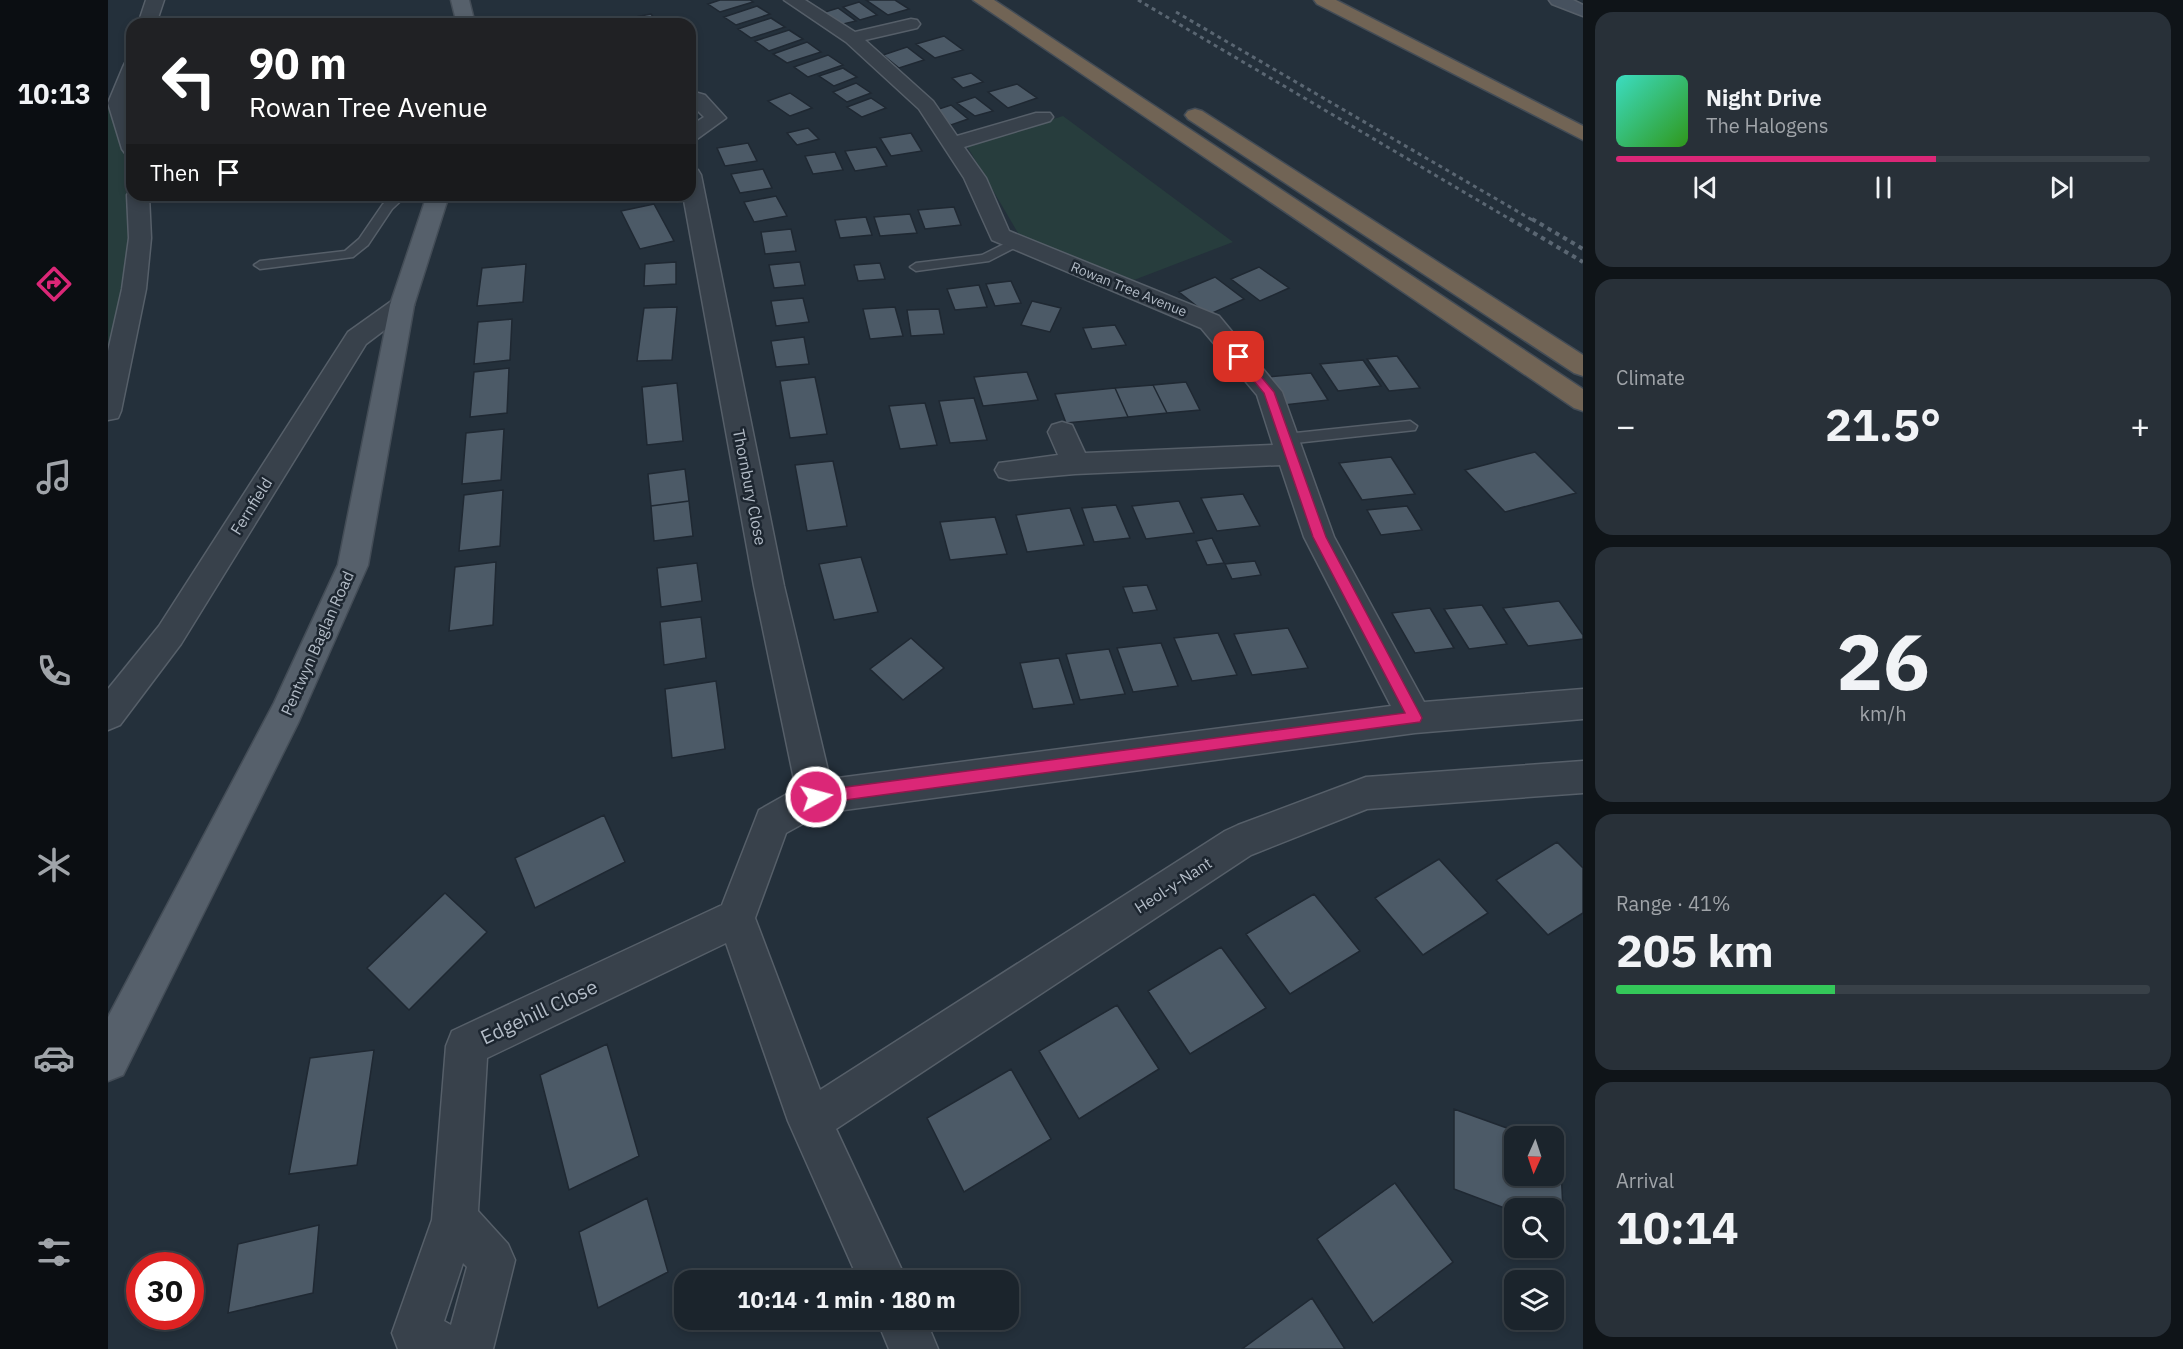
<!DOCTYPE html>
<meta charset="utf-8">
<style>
body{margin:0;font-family:"IBM Plex Sans",sans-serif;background:#283038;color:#f1f3f6;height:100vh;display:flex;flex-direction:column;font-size:22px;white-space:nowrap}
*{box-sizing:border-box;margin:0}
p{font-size:20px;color:#a0a4a9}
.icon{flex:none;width:33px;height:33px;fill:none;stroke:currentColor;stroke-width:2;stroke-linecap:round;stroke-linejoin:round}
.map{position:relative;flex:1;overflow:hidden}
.panel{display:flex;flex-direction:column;gap:12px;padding:12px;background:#0f1418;width:600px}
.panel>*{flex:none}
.hud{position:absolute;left:18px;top:18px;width:570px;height:183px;border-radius:18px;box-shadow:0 3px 9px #0003,0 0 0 2px #394148;background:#202124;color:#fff;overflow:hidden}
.needle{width:39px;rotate:183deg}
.tools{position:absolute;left:1396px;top:1126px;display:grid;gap:12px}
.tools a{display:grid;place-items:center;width:60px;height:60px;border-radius:12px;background:#1b242c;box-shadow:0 3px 9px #0003,0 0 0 2px #394148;font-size:30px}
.speed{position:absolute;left:18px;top:1252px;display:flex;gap:12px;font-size:30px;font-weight:700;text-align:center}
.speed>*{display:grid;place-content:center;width:78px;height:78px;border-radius:50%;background:#1b242c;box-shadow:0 3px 9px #0003,0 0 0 2px #394148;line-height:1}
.speed .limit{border:9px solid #d22;background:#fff;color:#111}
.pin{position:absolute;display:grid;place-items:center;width:51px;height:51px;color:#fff;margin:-26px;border-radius:12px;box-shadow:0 3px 9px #0006}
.me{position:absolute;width:66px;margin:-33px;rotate:83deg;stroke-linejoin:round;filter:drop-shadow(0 0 4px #0008)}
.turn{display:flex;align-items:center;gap:21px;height:126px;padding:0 24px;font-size:27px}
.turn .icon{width:78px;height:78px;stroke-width:2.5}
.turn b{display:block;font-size:42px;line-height:51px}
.then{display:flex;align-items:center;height:57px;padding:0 24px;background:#0003;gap:12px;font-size:22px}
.big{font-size:45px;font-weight:800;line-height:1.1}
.panel .widget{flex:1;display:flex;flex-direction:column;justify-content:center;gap:9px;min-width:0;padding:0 21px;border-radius:18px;background:#283038}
.panel .dial{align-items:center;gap:0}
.dial b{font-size:78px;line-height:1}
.song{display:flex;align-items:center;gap:18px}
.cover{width:72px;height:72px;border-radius:9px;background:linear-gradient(135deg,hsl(170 70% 55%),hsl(110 70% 35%))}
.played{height:6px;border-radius:3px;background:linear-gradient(90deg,#db2777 60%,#394148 60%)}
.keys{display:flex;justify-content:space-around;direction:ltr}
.heat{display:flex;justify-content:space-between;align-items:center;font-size:33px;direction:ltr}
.charge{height:9px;border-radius:4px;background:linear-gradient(90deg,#34c759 41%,#394148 0)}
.trip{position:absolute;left:566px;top:1270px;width:345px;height:60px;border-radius:18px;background:#1b242c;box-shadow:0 3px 9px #0003,0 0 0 2px #394148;font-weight:800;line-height:60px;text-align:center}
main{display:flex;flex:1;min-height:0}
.menu{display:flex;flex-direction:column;width:108px;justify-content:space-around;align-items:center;background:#0b0e12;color:#a0a4a9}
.menu .icon{width:42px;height:42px}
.menu .selected{color:#db2777}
.menu b{font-size:27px;color:#f1f3f6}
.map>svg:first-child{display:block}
</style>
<main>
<nav class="menu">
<b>10:13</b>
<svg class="icon selected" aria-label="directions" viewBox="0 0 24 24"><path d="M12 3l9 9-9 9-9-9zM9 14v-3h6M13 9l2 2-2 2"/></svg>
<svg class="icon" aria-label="music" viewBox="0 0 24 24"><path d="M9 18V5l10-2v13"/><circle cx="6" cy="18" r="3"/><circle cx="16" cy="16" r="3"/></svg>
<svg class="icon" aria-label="phone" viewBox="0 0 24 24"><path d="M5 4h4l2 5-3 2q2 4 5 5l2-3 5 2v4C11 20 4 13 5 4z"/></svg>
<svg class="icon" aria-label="climate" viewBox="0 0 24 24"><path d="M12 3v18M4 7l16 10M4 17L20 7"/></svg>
<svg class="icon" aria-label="car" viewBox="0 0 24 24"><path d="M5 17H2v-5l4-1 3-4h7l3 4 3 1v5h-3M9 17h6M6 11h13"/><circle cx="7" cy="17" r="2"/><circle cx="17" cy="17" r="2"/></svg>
<svg class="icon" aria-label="filters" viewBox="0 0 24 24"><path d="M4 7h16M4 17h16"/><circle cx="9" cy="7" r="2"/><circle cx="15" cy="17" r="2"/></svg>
</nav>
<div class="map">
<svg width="1475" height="1349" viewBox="0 0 1475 1349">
<rect width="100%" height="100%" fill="#24303b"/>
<!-- green -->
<path fill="#273d3d" d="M9,105L24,149V195H28L0,390V106Z
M955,116L1125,242L1026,280L913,238L859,146Z"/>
<!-- building -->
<path fill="#4c5a67" stroke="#1f2832" stroke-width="1.5" d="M612,0H642L645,2L612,12L600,4Z
M758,0H787L801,9L780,15Z
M751,2L769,15L752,20L735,7Z
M649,6L662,14L628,25L616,17Z
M730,8L748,21L731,25L714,13Z
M543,14L550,24H508L506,21Z
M663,18L677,27L643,38L630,29Z
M681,30L695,39L661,51L647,41Z
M836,36L855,50L827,58L808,44Z
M699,42L713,52L679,63L665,54Z
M799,47L816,60L791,68L775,55Z
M720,55L735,65L700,77L686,67Z
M735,68L749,77L726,86L711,76Z
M863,73L875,82L855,88L844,78Z
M748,83L763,93L739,102L725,92Z
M909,84L929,98L900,108L880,92Z
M682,93L704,108L682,116L660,101Z
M867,97L885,111L867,116L849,103Z
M763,98L778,108L754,117L739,107Z
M843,105L860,119L843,125L825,111Z
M700,128L711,139L689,145L679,133Z
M803,133L814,151L783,156L772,138Z
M640,143L649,161L617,166L609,148Z
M768,147L779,166L747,171L737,151Z
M727,152L735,170L705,174L697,156Z
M655,169L664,188L632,193L623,174Z
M668,196L679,216L646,222L636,202Z
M546,204L566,241L532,249L513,211Z
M846,207L853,225L817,229L810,210Z
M802,214L809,233L772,236L766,217Z
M758,217L764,235L732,238L727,220Z
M683,229L688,251L657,254L653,232Z
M568,262V284L536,286L537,264Z
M692,262L697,285L666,288L661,265Z
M772,263L777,279L750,281L746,265Z
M418,264L415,302L369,306L374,268Z
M1151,267L1181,288L1152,301L1123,279Z
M1107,277L1136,299L1100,315L1071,292Z
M903,281L913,303L887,306L878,284Z
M871,285L879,307L847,310L839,289Z
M695,298L701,322L668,326L663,301Z
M924,301L953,308L942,332L913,325Z
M569,307L564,360L529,361L536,308Z
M787,307L795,336L762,339L755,309Z
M831,309L836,334L803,336L799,310Z
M404,319L402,360L366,364L370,322Z
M1007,325L1018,345L984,349L975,328Z
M696,337L701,364L668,367L663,341Z
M1289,356L1312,388L1281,391L1259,359Z
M1255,360L1273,386L1230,391L1212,364Z
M401,368L399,413L362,417L366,372Z
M919,372L930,400L875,406L866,377Z
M1203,373L1220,400L1176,405L1160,377Z
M707,377L719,434L682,438L672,381Z
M1078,382L1092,410L1059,413L1045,385Z
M569,383L575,441L539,445L534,387Z
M1045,385L1059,413L1020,417L1007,388Z
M1007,388L1020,417L958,423L947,394Z
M866,398L879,440L842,443L831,401Z
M817,403L829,445L792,449L781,406Z
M396,429L393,480L354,484L358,433Z
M1427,452L1468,493L1397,512L1357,470Z
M1283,457L1307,494L1254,500L1231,463Z
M725,461L739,526L699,531L687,465Z
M577,469L581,501L543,506L540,474Z
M395,490L392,546L351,551L356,495Z
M1135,494L1152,526L1109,531L1093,498Z
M581,501L585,536L546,541L543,506Z
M1071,501L1086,533L1038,539L1024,506Z
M1008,505L1022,538L986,542L974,508Z
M1299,506L1314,530L1273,535L1259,510Z
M962,508L976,545L919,552L908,515Z
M887,517L899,554L842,560L832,522Z
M1104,538L1116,563L1099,565L1088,541Z
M753,557L770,612L726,620L711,564Z
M1147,561L1153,575L1124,579L1117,564Z
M388,562L385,625L341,631L347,567Z
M589,563L594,601L553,607L549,568Z
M1039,585L1049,610L1025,613L1015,587Z
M1451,601L1475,635V639L1420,646L1395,608Z
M1374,605L1399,644L1361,649L1336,609Z
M1322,608L1346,648L1307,653L1284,613Z
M593,617L598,658L556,665L552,622Z
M1180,628L1200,668L1144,675L1126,634Z
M1110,633L1129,675L1084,681L1066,638Z
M803,638L836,668L795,700L762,669Z
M1053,643L1070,686L1025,692L1009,648Z
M1001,649L1017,694L972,700L958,654Z
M951,658L966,704L925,709L912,663Z
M608,681L617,749L564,758L557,689Z
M496,815L517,862L427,908L407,858Z
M1449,842L1475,868V913L1440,935L1388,880Z
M1331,859L1380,913L1315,955L1267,898Z
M337,893L379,932L301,1010L259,968Z
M1206,894L1252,951L1182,994L1138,934Z
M1113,947L1158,1008L1082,1054L1040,991Z
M1009,1005L1051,1069L971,1119L931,1051Z
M499,1044L531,1156L461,1190L432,1075Z
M266,1050L249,1165L181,1174L202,1058Z
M903,1069L943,1139L856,1192L819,1118Z
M1346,1109L1424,1137H1407V1176H1446V1145L1452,1147L1456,1231L1446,1227V1209H1407V1212L1346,1189Z
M1287,1183L1345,1262L1265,1323L1209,1239Z
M539,1198L560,1272L490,1308L471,1232Z
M211,1225L205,1293L120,1313L130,1244Z
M1204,1298L1237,1349H1134Z"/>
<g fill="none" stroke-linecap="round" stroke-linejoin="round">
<!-- lane casing -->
<g stroke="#565f69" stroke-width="3">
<path id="lane" d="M286,195H299L284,209L260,245L245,257L152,269L146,265L152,261L237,251L251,239L275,204Z
M908,238L914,242L912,245L881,261L808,271L802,267L808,263L874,255Z
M1302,421L1309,426L1307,430L1178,444L1170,439L1178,434Z"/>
</g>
<!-- street casing -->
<g stroke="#565f69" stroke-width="3">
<path id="street" d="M38,0H56L48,24H30Z
M676,0H697L747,32L803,19L809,20L812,24L809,28L757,40L825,101L849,136L928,113H942L945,117L942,121L856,147L878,178L901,231L1111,316L1174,392L1226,537L1316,702L1475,689V719L1307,733L714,813L678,833L647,918L712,1090L1117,831L1130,825L1258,777L1475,761V793L1259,809L1143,855L728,1129L799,1281H751L680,1121L618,943L379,1058L370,1211L400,1244L407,1260L385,1349H290L284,1333L324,1220L338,1046L344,1031L614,905L651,810L688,789L646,586L575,195H582V169L590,170L593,175L676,586L722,779L1283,706L1196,537L1172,465L967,474L901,480L891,477L887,470L891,463L950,455L940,432L944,425L954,422L964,425L977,453L1165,445L1149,395L1093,328L884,240L856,178L811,109L738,42ZM355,1263L359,1267L343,1325L336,1321Z
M24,61V92L19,105L24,119V155L17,153L14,149L0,103L15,67L17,63Z
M590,93L597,95L618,118L589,139L582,141V126L596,117L586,107L582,108V95Z
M22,190L24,195H41L43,238L38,289L13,411L10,418L0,420V351L14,289L21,238L19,195Z
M294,297L303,300L306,305L303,310L258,344L73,644L12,725L0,730V689L51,626L240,332L285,300Z
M769,1320H818L830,1349H781Z"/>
</g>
<!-- secondary casing -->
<g stroke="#565f69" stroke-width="3">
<path id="secondary" d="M1441,0H1465L1475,5V16L1444,4Z"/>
</g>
<!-- primary casing -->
<g stroke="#444d57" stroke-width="3">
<path id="primary" d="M343,0H361L367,24H349Z
M319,195H341L306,305L260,565L191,721L15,1075L0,1081V1017L166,703L230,565L282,305Z"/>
</g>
<!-- highway casing -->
<g stroke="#434c56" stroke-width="3">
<path id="highway" d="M865,0H886L1475,389V411L1466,408Z
M1206,0H1228L1475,126V140L1209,4Z
M1087,109L1094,111L1475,355V376L1466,373L1080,119L1077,115L1080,111Z"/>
</g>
<!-- lane -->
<use href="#lane" fill="#38414b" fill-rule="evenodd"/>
<!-- street -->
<use href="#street" fill="#38414b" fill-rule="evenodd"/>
<!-- secondary -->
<use href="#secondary" fill="#46515e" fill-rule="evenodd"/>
<!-- primary -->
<use href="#primary" fill="#56606b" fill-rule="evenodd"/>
<!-- highway -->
<use href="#highway" fill="#716455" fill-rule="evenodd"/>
<!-- rail-far1 -->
<path stroke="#5a6672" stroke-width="3" stroke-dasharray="4 4" stroke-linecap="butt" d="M1030,0L1405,221
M1068,12L1426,221"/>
<!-- rail -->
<path stroke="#5a6672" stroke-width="4" stroke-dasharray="4.5 4.5" stroke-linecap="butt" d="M1402,219L1475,262
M1424,219L1475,249"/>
</g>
<!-- route -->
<path fill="#db2777" stroke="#8e194d" stroke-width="1.5" d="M1131,354L1135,355L1166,392L1218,537L1312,714L1314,718L1312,722L708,804L702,802L700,797L702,793L708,791L1297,713L1205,537L1156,393L1126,357Z"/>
<g text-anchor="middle" stroke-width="5" stroke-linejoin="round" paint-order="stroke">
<!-- far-street labels -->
<g font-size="14" fill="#b3bcc7" stroke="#1d2630">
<text transform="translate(1021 289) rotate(22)" y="5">Rowan Tree Avenue</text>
</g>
<!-- street labels -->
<g font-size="16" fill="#b3bcc7" stroke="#1d2630">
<text transform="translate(642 487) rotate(79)" y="6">Thornbury Close</text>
<text transform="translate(143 506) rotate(-58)" y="6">Fernfield</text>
<text transform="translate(209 643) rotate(-66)" y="6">Pentwyn Baglan Road</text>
<text transform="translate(1065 885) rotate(-33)" y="6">Heol-y-Nant</text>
</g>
<!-- near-street labels -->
<g font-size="20" fill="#b3bcc7" stroke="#1d2630">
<text transform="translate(431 1012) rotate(-25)" y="7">Edgehill Close</text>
</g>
</g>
</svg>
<div class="tools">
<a><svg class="needle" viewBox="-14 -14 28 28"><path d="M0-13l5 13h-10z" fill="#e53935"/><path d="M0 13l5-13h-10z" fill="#a0a4a9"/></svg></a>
<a><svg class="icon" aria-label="search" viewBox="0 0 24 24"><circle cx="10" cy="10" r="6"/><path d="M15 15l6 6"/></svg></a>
<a><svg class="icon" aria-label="layers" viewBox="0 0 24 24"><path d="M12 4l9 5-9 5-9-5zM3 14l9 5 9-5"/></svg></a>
</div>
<div class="speed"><div class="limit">30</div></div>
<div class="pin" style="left:1131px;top:357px;background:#d93025"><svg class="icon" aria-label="arrive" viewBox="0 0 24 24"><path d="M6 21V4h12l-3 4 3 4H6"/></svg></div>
<svg class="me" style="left:708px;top:797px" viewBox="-20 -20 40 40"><circle r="17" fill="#db2777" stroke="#fff" stroke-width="3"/><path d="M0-11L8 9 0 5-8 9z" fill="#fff"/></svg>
<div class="trip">10:14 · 1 min · 180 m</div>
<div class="hud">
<div class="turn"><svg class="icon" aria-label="left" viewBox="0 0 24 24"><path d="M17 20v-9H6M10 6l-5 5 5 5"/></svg><div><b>90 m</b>Rowan Tree Avenue</div></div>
<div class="then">Then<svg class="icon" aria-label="arrive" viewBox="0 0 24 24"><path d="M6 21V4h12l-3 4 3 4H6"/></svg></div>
</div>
</div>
<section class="panel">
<div class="widget">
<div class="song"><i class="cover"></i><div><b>Night Drive</b><p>The Halogens</p></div></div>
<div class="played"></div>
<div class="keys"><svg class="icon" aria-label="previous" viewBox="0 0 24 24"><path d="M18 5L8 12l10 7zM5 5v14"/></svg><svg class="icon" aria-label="pause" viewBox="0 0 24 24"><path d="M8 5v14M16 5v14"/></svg><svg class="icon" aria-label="next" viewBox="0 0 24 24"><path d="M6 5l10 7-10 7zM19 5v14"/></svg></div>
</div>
<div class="widget"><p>Climate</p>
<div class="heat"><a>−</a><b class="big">21.5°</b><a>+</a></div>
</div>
<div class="widget dial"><b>26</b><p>km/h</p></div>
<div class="widget"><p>Range · 41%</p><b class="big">205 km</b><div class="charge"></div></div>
<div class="widget"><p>Arrival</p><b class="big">10:14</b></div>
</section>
</main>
